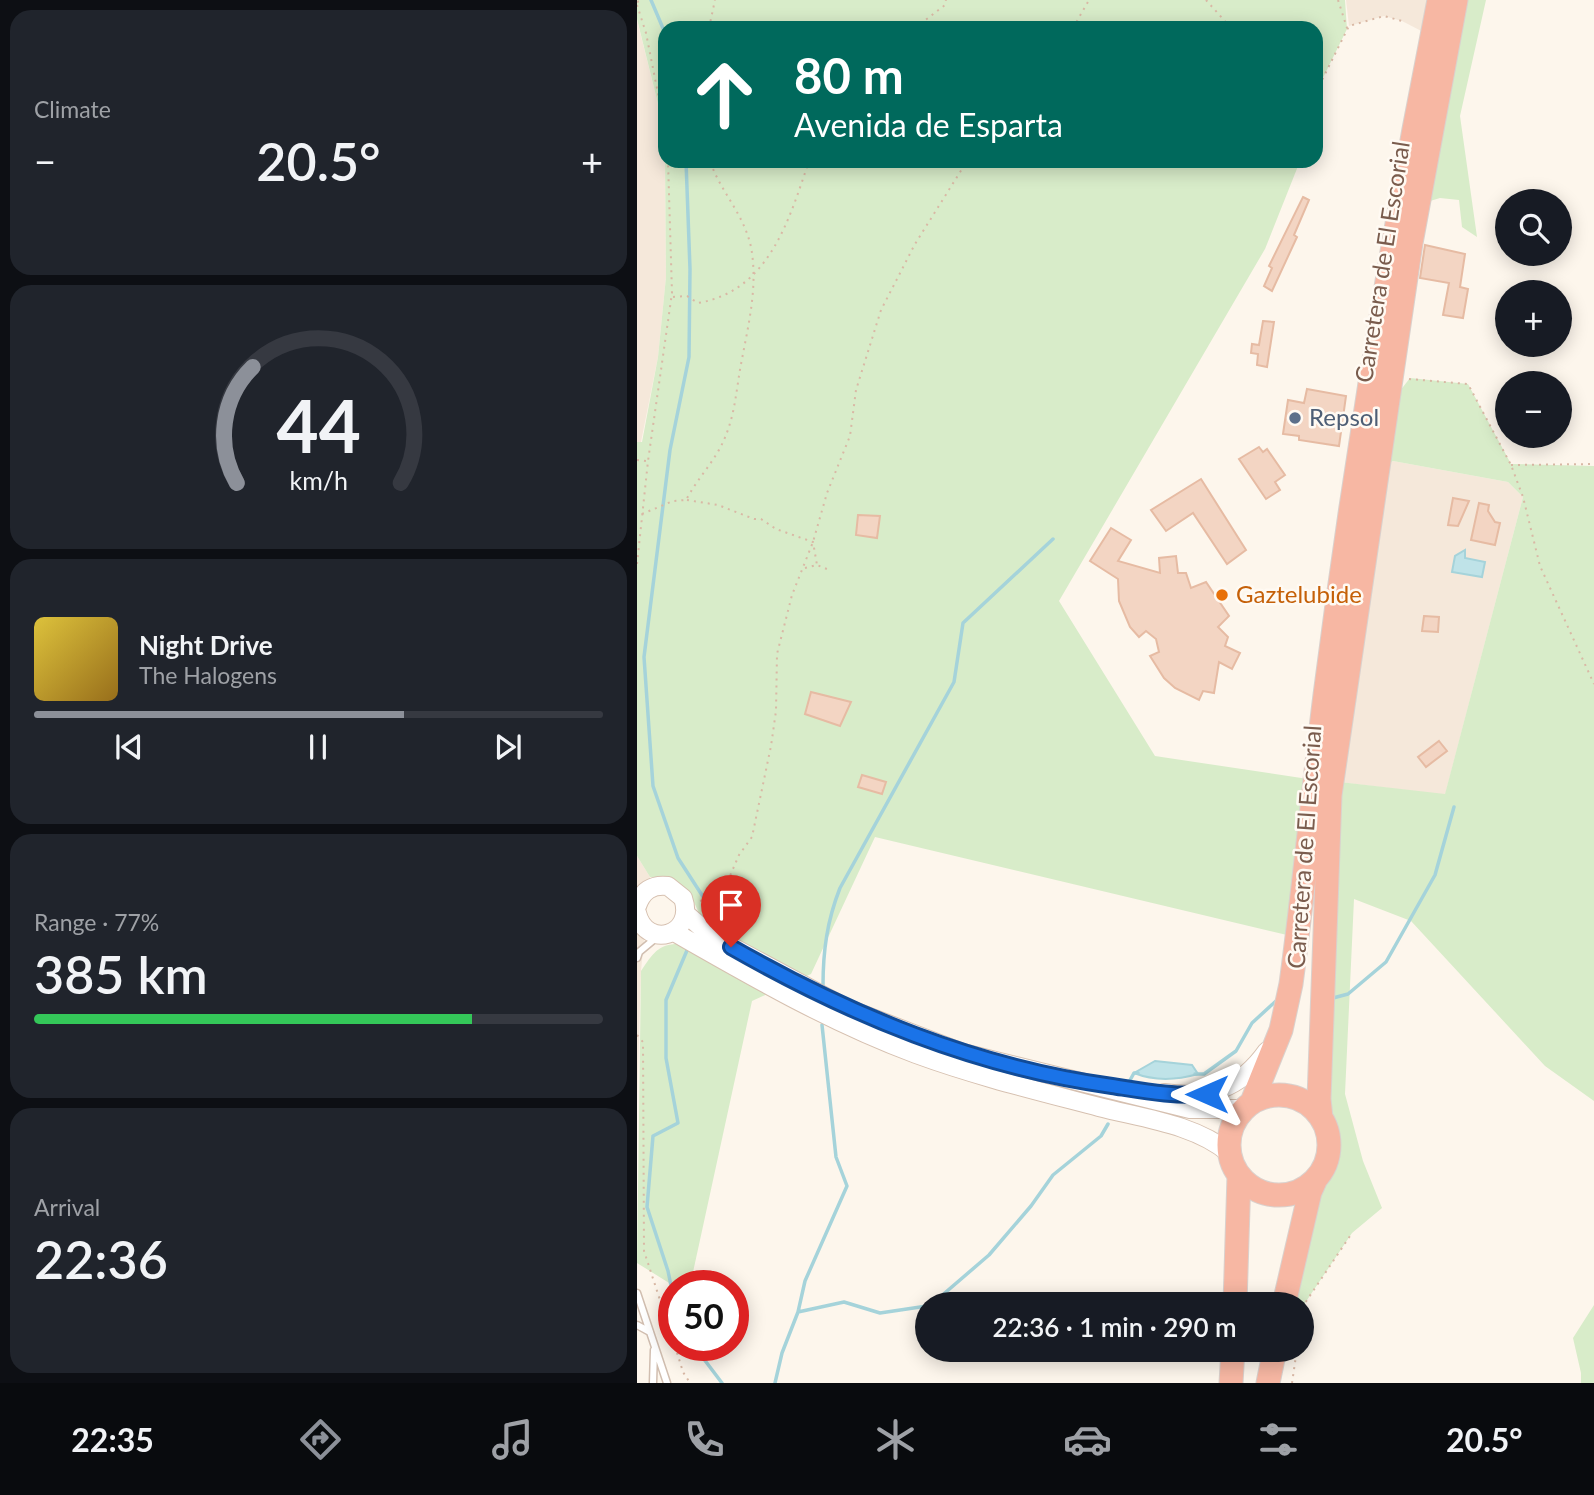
<!DOCTYPE html>
<meta charset="utf-8">
<style>
body{margin:0;font-family:Lato,sans-serif;background:#20242c;color:#f1f3f6;height:100vh;display:flex;flex-direction:column;font-size:26px;white-space:nowrap}
*{box-sizing:border-box;margin:0}
p{font-size:23px;color:#9ea1a6}
.icon{flex:none;width:38px;height:38px;fill:none;stroke:currentColor;stroke-width:2;stroke-linecap:round;stroke-linejoin:round}
.map{position:relative;flex:1;overflow:hidden}
.sheet{display:flex;flex-direction:column;gap:10px;padding:10px;background:#0d0f14;width:637px}
.sheet>*{flex:none}
.guide{position:absolute;left:21px;top:21px;width:665px;height:147px;border-radius:21px;box-shadow:0 4px 18px #0003;background:#00695c;color:#fff;overflow:hidden}
.tools{position:absolute;left:858px;top:189px;display:grid;gap:14px}
.tools a{display:grid;place-items:center;width:77px;height:77px;border-radius:50%;background:#171b24;box-shadow:0 4px 18px #0003;font-size:35px}
.speed{position:absolute;left:21px;top:1270px;display:flex;gap:14px;font-size:35px;font-weight:700;text-align:center}
.speed>*{display:grid;place-content:center;width:91px;height:91px;border-radius:50%;background:#171b24;box-shadow:0 4px 18px #0003;line-height:1}
.speed .limit{border:10px solid #d22;background:#fff;color:#111}
.pin{position:absolute;display:grid;place-items:center;width:60px;height:60px;color:#fff;margin:-72px -30px;border-radius:50% 50% 50% 0;rotate:-45deg;box-shadow:0 0 7px #0007}
.pin .icon{rotate:45deg}
.me{position:absolute;width:77px;margin:-38px;rotate:270deg;stroke-linejoin:round;filter:drop-shadow(0 0 5px #0008)}
.turn{display:flex;align-items:center;gap:24px;height:147px;padding:0 21px;font-size:32px}
.turn .icon{width:91px;height:91px;stroke-width:2.5}
.turn b{display:block;font-size:49px;line-height:60px}
.big{font-size:52px;font-weight:600;line-height:1.1}
.sheet .widget{flex:1;display:flex;flex-direction:column;justify-content:center;gap:10px;min-width:0;padding:0 24px;border-radius:21px;background:#20242c}
.sheet .dial{align-items:center;gap:0}
.dial svg{height:182px;overflow:visible;fill:none;stroke:#363941;stroke-width:7;stroke-linecap:round;text-anchor:middle}
.dial text{fill:#f1f3f6;stroke:none}
.song{display:flex;align-items:center;gap:21px}
.cover{width:84px;height:84px;border-radius:10px;background:linear-gradient(135deg,hsl(50 70% 55%),hsl(40 70% 35%))}
.played{height:7px;border-radius:4px;background:linear-gradient(90deg,#8c9099 65%,#363941 65%)}
.keys{display:flex;justify-content:space-around;direction:ltr}
.heat{display:flex;justify-content:space-between;align-items:center;font-size:38px;direction:ltr}
.charge{height:10px;border-radius:5px;background:linear-gradient(90deg,#34c759 77%,#363941 0)}
.trip{position:absolute;left:278px;top:1292px;width:399px;height:70px;border-radius:35px;background:#171b24;box-shadow:0 4px 18px #0003;font-weight:600;line-height:70px;text-align:center}
.menu{display:flex;height:112px;justify-content:space-around;align-items:center;background:#090b0e;color:#9ea1a6}
.menu .icon{width:49px;height:49px}
.menu .selected{color:#8c9099}
.menu b{font-size:32px;color:#f1f3f6}
main{display:flex;flex:1;min-height:0}
.map>svg:first-child{display:block}
</style>
<main>
<section class="sheet">
<div class="widget"><p>Climate</p>
<div class="heat"><a>−</a><b class="big">20.5°</b><a>+</a></div>
</div>
<div class="widget dial"><svg viewBox="0 0 100 80">
<path d="M14 69A42 42 0 1 1 86 69"/>
<path d="M14 69A42 42 0 0 1 21 18" stroke="#8c9099"/>
<text x="50" y="56" font-size="32" font-weight="700">44</text>
<text x="50" y="72" font-size="11">km/h</text>
</svg></div>
<div class="widget">
<div class="song"><i class="cover"></i><div><b>Night Drive</b><p>The Halogens</p></div></div>
<div class="played"></div>
<div class="keys"><svg class="icon" aria-label="previous" viewBox="0 0 24 24"><path d="M18 5L8 12l10 7zM5 5v14"/></svg><svg class="icon" aria-label="pause" viewBox="0 0 24 24"><path d="M8 5v14M16 5v14"/></svg><svg class="icon" aria-label="next" viewBox="0 0 24 24"><path d="M6 5l10 7-10 7zM19 5v14"/></svg></div>
</div>
<div class="widget"><p>Range · 77%</p><b class="big">385 km</b><div class="charge"></div></div>
<div class="widget"><p>Arrival</p><b class="big">22:36</b></div>
</section>
<div class="map">
<svg width="957" height="1383" viewBox="0 0 957 1383">
<rect width="100%" height="100%" fill="#fdf6ec"/>
<!-- residential -->
<path fill="#f5e8da" d="M709,0H802L794,36L765,21L747,16L712,26Z
M0,20L24,116L28,164L29,277L21,357L0,462Z
M756,461L871,482L886,497L808,795L694,781L740,470Z
M0,856L13,877L4,971L0,1106Z"/>
<!-- green -->
<path fill="#d8ecc9" d="M0,0H708L710,29L679,92V28H28V159L24,116L0,19Z
M819,0H849L823,116L840,237L825,227L822,200L803,198L793,201Z
M28,161H663L628,249L422,601L518,756L671,779L650,935L238,837L174,974L115,1001L53,1286H37L0,1263L4,971C16,953 22,943 44,944L61,911C51,886 40,877 13,877L0,856V442H5L21,357L29,277Z
M773,378L831,384L874,464L957,466V1101L908,1066L774,921L717,899L708,1094L726,1161L745,1208L715,1233L666,1306L665,1304H648L686,1186L693,1176C688,1160 691,1144 689,1127L694,781L808,794L886,497L871,482L756,461L740,470L759,396Z
M957,1305V1383H944V1373L936,1338Z"/>
<!-- water -->
<path fill="#bfe3e8" stroke="#a5d3da" stroke-width="2" d="M828,550V558L848,562L845,577L815,572L818,556Z
M518,1061L555,1065L561,1074C540,1080 517,1081 497,1073Z"/>
<g fill="none" stroke-linecap="round" stroke-linejoin="round">
<!-- stream -->
<path stroke="#a5d3da" stroke-width="3.5" d="M14,0L28,33
M49,161L53,269L52,357L33,450L7,657L16,786L41,858L72,906L67,916
M186,986C186,951 190,921 203,888L317,682L326,623L416,539
M696,998L711,994L749,962L798,875L817,807
M558,1074H567L599,1051L615,1023L639,1001
M492,1082L497,1073H501
M37,1300L31,1271L10,1207L16,1136L41,1123L29,1058V1000L51,948
M295,1304L352,1255L394,1206L416,1175L464,1136L471,1124
M161,1312L168,1281L210,1186L199,1157L185,1025
M57,1346L85,1383
M138,1383L145,1353L161,1312L207,1302L243,1313L290,1306"/>
</g>
<!-- building -->
<path fill="#f3d5c3" stroke="#e6bba3" stroke-width="2" d="M666,197L672,200L657,235L660,237L635,291L627,286L635,268L632,266Z
M788,245L828,254L823,287L831,289L826,318L806,315L812,283L783,278Z
M626,321L637,322L630,367L620,365L621,354L614,353L615,344L622,345Z
M670,389L709,396L702,446L662,440V436L646,434L651,400L667,403Z
M622,447L626,452L630,449L648,475L638,482L643,490L629,499L602,459Z
M564,479L609,550L590,564L556,513L529,531L514,510Z
M816,498L832,501L821,526L811,525Z
M842,503L852,505L851,511L858,522L863,523L858,545L834,540Z
M221,515L243,516L240,538L219,535Z
M474,528L494,540L481,561L523,573L522,558L539,556L541,573H549L554,588L569,582L592,616L581,627L591,637L588,646L603,653L595,669L582,662L577,693L566,691L562,700L538,688L527,678L513,656L522,652L519,639L509,631L502,637L493,627L482,601L481,579L453,561Z
M787,616L802,617L801,632L785,631Z
M174,692L214,702L203,726L168,714Z
M802,741L810,751L789,767L781,757Z
M225,775L249,782L245,794L221,787Z"/>
<g fill="none" stroke-linecap="round" stroke-linejoin="round">
<!-- lane casing -->
<g stroke="#d1beb0" stroke-width="9">
<path id="lane" d="M0,958L2,952L20,937
M0,1293L30,1383
M0,1325L13,1332
M16,1383L17,1350"/>
</g>
<!-- secondary casing -->
<g stroke="#d6c0b0" stroke-width="20">
<path id="secondary" d="M0,906C5,891 15,884 31,886L46,898C59,936 9,950 0,913
M49,914L73,935L209,1008L326,1053L553,1109H606
M37,932C116,977 193,1022 279,1054C339,1076 401,1091 462,1107C504,1118 558,1124 592,1153
M527,1093C571,1100 604,1088 630,1051"/>
</g>
<!-- highway casing -->
<g stroke="#dad1cd" stroke-width="25">
<path id="highway" d="M592 1145a50 50 0 1 1 100 0a50 50 0 1 1-100 0Z
M615,1102L644,1030L654,984C667,888 676,791 688,695C718,462 756,230 802,0
M684,1118L682,1099L693,795L774,243L819,0
M598,1304L602,1176
M647,1304L673,1192L678,1181
M594,1383L596,1349
M631,1383L638,1349"/>
</g>
<!-- path -->
<path stroke="#d9b8a5" stroke-width="2" stroke-dasharray="2 5" stroke-linecap="butt" d="M569,0L594,28
M701,0L710,28
M0,2L5,0
M0,5L9,33L28,129
M72,28L78,0
M278,28L308,5L309,0
M436,28L452,0
M679,92L712,26L747,16L765,21
M36,297L50,296L61,303C132,291 152,220 172,161
M772,379L831,384L874,465L886,497L903,566L957,684
M0,460L9,461
M874,465L957,464
M50,500L81,505L117,519H124L139,529L176,542L180,565
M5,514L36,501L49,500C60,479 77,462 86,442C99,414 99,388 105,359C112,322 121,285 114,247C107,214 83,191 73,161
M0,564L11,461L35,293L31,161
M168,568L180,565L190,569
M63,901L76,897L89,885L102,855L115,837L134,746L139,711L140,654L155,595L176,542L190,493L213,436L219,390L244,310L278,244L330,161
M0,1035L6,1042L7,1251L37,1343
M665,1315L666,1306L715,1233
M38,1346L46,1372L53,1383
M655,1383L660,1349"/>
<!-- lane -->
<use href="#lane" stroke="#fff" stroke-width="6"/>
<!-- secondary -->
<use href="#secondary" stroke="#fff" stroke-width="18"/>
<!-- highway -->
<use href="#highway" stroke="#f7b7a3" stroke-width="23"/>
</g>
<g fill="none" stroke-linecap="round" stroke-linejoin="round">
<!-- route casing -->
<g stroke="#114b97" stroke-width="18">
<path id="route" d="M94,947C213,1015 338,1067 475,1086C507,1091 538,1097 570,1094"/>
</g>
<!-- route -->
<use href="#route" stroke="#1a73e8" stroke-width="12"/>
</g>
<!-- markers -->
<circle fill="#5c6f8a" stroke="#fffaf3" stroke-width="2.5" cx="658" cy="418" r="7"/>
<circle fill="#e8710a" stroke="#fffaf3" stroke-width="2.5" cx="585" cy="595" r="7"/>
<g text-anchor="middle" stroke-width="5" stroke-linejoin="round" paint-order="stroke">
<!-- street labels -->
<g font-size="24" fill="#7a5c4d" stroke="#fffaf3">
<text transform="translate(746 262) rotate(-81)" y="8">Carretera de El Escorial</text>
<text transform="translate(668 847) rotate(-86)" y="8">Carretera de El Escorial</text>
</g>
<!-- service labels -->
<g font-size="24" fill="#4e5e75" stroke="#fffaf3" text-anchor="start">
<text x="672" y="426">Repsol</text>
</g>
<!-- food labels -->
<g font-size="24" fill="#c56008" stroke="#fffaf3" text-anchor="start">
<text x="599" y="603">Gaztelubide</text>
</g>
</g>
</svg>
<div class="tools">
<a><svg class="icon" aria-label="search" viewBox="0 0 24 24"><circle cx="10" cy="10" r="6"/><path d="M15 15l6 6"/></svg></a>
<a>+</a>
<a>−</a>
</div>
<div class="speed"><div class="limit">50</div></div>
<div class="pin" style="left:94px;top:947px;background:#d93025"><svg class="icon" aria-label="arrive" viewBox="0 0 24 24"><path d="M6 21V4h12l-3 4 3 4H6"/></svg></div>
<svg class="me" style="left:570px;top:1094px" viewBox="-20 -20 40 40"><path d="M0-17L14 15 0 8-14 15z" fill="#1a73e8" stroke="#fff" stroke-width="4"/></svg>
<div class="trip">22:36 · 1 min · 290 m</div>
<div class="guide">
<div class="turn"><svg class="icon" aria-label="ahead" viewBox="0 0 24 24"><path d="M12 20V5M6 11l6-6 6 6"/></svg><div><b>80 m</b>Avenida de Esparta</div></div>
</div>
</div>
</main>
<nav class="menu">
<b>22:35</b>
<svg class="icon selected" aria-label="directions" viewBox="0 0 24 24"><path d="M12 3l9 9-9 9-9-9zM9 14v-3h6M13 9l2 2-2 2"/></svg>
<svg class="icon" aria-label="music" viewBox="0 0 24 24"><path d="M9 18V5l10-2v13"/><circle cx="6" cy="18" r="3"/><circle cx="16" cy="16" r="3"/></svg>
<svg class="icon" aria-label="phone" viewBox="0 0 24 24"><path d="M5 4h4l2 5-3 2q2 4 5 5l2-3 5 2v4C11 20 4 13 5 4z"/></svg>
<svg class="icon" aria-label="climate" viewBox="0 0 24 24"><path d="M12 3v18M4 7l16 10M4 17L20 7"/></svg>
<svg class="icon" aria-label="car" viewBox="0 0 24 24"><path d="M5 17H2v-5l4-1 3-4h7l3 4 3 1v5h-3M9 17h6M6 11h13"/><circle cx="7" cy="17" r="2"/><circle cx="17" cy="17" r="2"/></svg>
<svg class="icon" aria-label="filters" viewBox="0 0 24 24"><path d="M4 7h16M4 17h16"/><circle cx="9" cy="7" r="2"/><circle cx="15" cy="17" r="2"/></svg>
<b>20.5°</b>
</nav>
